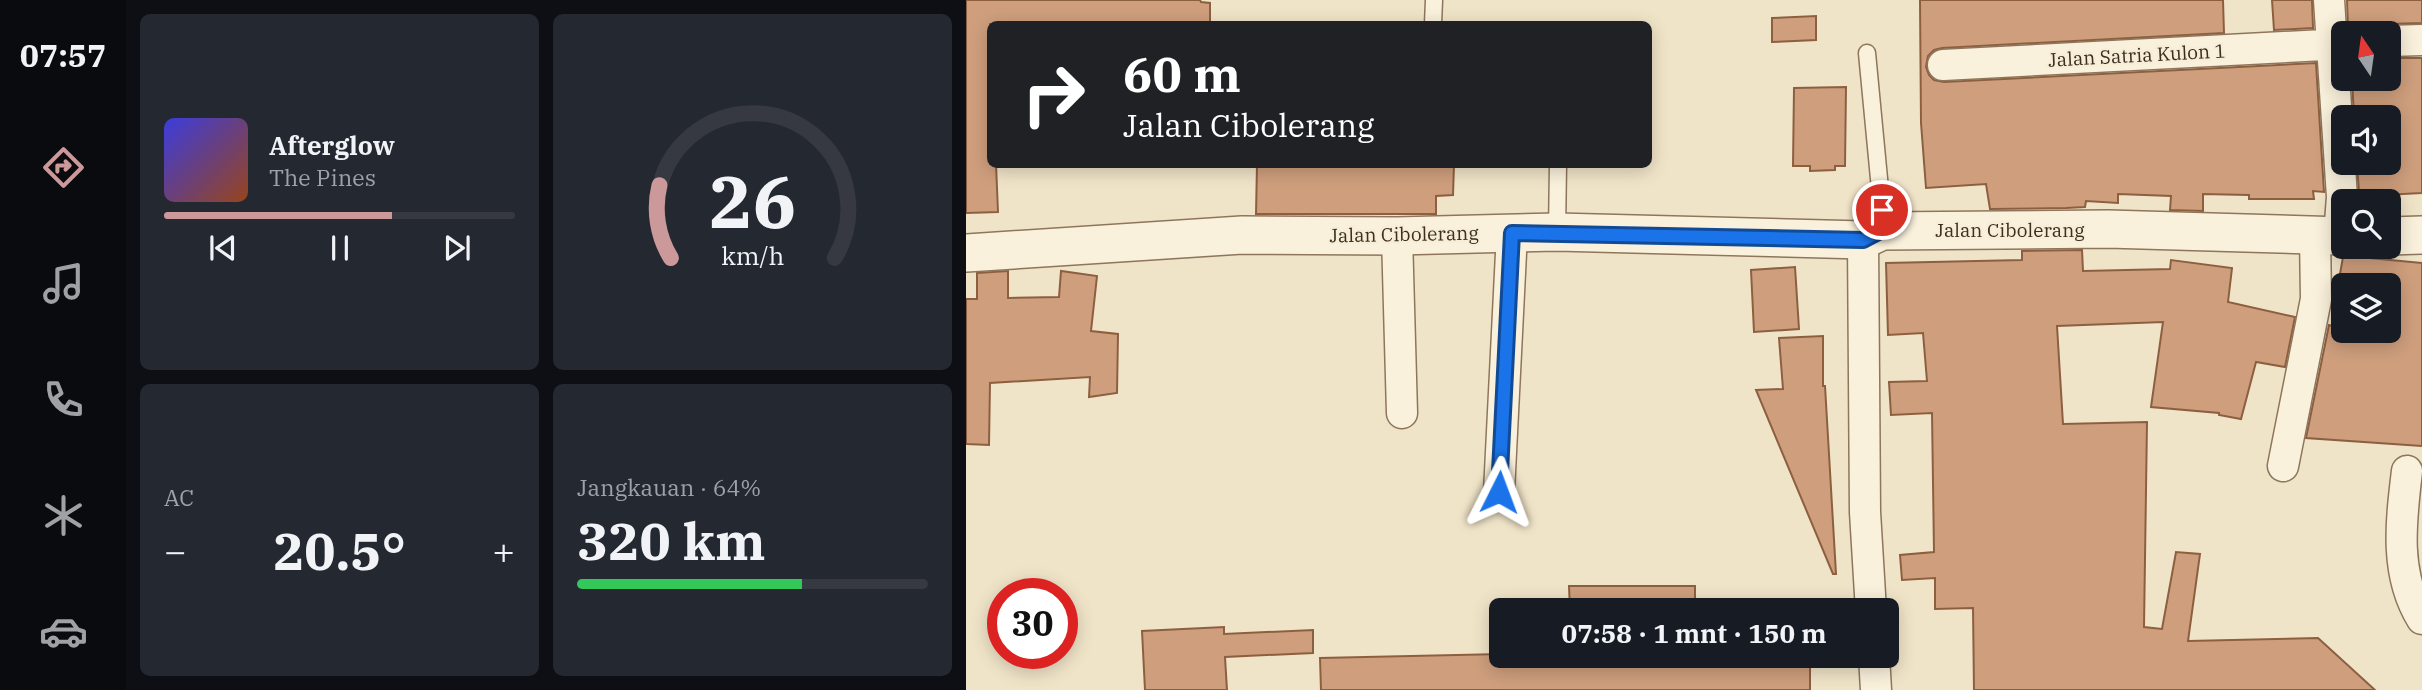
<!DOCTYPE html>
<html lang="id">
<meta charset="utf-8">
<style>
body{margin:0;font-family:"IBM Plex Serif",serif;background:#242831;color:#f1f3f6;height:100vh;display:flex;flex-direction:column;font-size:26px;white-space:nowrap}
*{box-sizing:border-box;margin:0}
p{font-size:23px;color:#9ea1a6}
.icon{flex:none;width:38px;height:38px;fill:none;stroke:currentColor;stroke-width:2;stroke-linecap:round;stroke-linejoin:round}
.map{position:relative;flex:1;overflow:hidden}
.sheet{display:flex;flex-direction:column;gap:14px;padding:14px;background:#0d0f14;width:840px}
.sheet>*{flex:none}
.guide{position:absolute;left:21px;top:21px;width:665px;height:147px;border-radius:10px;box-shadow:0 4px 18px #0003;background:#202124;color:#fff;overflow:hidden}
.needle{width:46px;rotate:347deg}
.tools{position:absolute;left:1365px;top:21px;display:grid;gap:14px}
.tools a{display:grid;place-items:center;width:70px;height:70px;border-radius:10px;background:#171b24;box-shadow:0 4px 18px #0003;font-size:35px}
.speed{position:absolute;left:21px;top:578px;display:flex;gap:14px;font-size:35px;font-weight:700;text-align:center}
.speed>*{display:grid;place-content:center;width:91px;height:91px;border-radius:50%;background:#171b24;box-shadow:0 4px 18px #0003;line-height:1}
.speed .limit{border:10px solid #d22;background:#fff;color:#111}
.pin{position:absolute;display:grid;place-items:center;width:60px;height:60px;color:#fff;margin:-30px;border:4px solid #fff;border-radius:50%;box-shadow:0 2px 7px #0007}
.me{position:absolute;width:77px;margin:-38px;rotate:3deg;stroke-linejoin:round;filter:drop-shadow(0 0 5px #0008)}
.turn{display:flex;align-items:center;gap:24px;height:147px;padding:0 21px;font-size:32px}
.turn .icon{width:91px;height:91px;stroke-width:2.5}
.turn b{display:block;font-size:49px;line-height:60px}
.big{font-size:52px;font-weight:700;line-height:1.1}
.sheet .tile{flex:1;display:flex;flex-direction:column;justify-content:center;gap:10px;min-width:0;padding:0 24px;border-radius:10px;background:#242831}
.sheet .dial{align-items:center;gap:0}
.dial svg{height:182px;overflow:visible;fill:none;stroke:#363941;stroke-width:7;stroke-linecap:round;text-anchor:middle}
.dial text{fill:#f1f3f6;stroke:none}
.song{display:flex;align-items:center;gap:21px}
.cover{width:84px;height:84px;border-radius:10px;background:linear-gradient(135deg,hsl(240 70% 55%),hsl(20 70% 35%))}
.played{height:7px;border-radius:4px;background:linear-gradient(90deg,#cc999b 65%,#363941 65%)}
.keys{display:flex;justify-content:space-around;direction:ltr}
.heat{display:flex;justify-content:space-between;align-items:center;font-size:38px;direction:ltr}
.charge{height:10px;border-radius:5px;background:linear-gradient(90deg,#34c759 64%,#363941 0)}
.sheet .tiles{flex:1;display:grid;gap:14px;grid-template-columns:repeat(2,1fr)}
.trip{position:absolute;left:523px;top:598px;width:410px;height:70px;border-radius:10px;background:#171b24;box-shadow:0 4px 18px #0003;font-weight:700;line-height:70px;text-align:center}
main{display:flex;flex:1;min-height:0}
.tab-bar{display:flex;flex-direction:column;width:126px;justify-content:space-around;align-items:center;background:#090b0e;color:#9ea1a6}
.tab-bar .icon{width:49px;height:49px}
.tab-bar .current{color:#cc999b}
.tab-bar b{font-size:32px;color:#f1f3f6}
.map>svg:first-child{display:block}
</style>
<main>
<nav class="tab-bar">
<b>07:57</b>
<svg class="icon current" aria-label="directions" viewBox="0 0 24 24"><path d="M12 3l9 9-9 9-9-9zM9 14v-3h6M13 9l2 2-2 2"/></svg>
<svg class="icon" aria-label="music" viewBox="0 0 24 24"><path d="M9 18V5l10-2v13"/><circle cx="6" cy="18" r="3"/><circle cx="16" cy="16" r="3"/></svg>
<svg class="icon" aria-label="phone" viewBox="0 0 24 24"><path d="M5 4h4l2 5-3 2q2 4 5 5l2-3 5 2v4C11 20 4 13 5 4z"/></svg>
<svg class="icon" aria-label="climate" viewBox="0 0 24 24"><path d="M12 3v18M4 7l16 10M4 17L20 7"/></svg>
<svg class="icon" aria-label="car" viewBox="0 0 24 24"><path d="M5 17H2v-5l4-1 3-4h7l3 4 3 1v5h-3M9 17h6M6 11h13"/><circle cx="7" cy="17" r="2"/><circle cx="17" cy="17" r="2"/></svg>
</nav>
<section class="sheet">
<div class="tiles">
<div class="tile">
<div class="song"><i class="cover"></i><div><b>Afterglow</b><p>The Pines</p></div></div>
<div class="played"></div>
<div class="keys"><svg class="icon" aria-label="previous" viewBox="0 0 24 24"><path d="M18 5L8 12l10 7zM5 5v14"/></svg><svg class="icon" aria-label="pause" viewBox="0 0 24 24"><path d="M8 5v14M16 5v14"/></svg><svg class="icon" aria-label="next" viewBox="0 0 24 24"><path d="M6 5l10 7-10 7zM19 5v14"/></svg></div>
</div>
<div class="tile dial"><svg viewBox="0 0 100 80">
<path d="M14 69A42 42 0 1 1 86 69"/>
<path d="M14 69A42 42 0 0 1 9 37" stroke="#cc999b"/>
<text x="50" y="56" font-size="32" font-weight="700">26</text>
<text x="50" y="72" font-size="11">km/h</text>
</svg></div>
<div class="tile"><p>AC</p>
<div class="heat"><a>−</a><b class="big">20.5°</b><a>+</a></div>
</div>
<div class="tile"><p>Jangkauan · 64%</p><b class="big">320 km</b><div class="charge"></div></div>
</div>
</section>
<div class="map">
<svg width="1456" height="690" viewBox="0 0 1456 690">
<rect width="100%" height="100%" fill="#f0e4c8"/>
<!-- building -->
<path fill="#cf9f7d" stroke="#8d5f41" stroke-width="2" d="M0,0H234L235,2L244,3V24H24V164H30L32,212L0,213Z
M954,0H1257L1258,33L976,48L968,50L962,56L960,67L963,75L968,80L978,82L1350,63L1358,192L1347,191L1348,199H1283V195L1237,194V211L1204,210L1205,196L1152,194V203L1120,201L1119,207L1100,208L1024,209L1020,184L960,188L955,123Z
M1306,0H1346L1347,28L1308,30Z
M1381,0H1456V23L1422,24L1414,26L1408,32L1390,33L1382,28Z
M850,16V40L806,42V18Z
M1423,58H1456V193L1399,196V193H1393L1391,163H1423V117H1388L1386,79H1423Z
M880,87L879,166H869V170L844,171V166H827L828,88Z
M291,164H488L487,195L470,196V214H290Z
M1116,250L1117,271L1204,269L1205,260L1266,268L1262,302L1329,317L1319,367L1290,362L1275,419L1253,415V413L1185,407L1197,322L1091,326L1097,424L1181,422L1178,627L1196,629L1210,552L1234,554L1222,641L1352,638L1409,690H1008L1007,608L969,609V578L936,580L934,555L968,552L966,413L925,415L923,382L961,381L957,333L922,335L920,263L1056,260V251Z
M1382,256L1456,263V446L1340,438L1363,325L1377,329V331H1423V285H1372L1377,257Z
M829,267L833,329L788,332L785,270Z
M42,271V298L93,297L95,271L131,276L125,331L152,334L151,393L123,397L124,377L24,383L23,445L0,444V299H11V273Z
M857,336V386H859L870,574H867L790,390L817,389L813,338Z
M603,586H729V611H604Z
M258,627V634L347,630V653L259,657L261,690H179L176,631Z
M536,654V656H844V690H355L354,658Z"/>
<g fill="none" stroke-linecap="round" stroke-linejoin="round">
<!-- service casing -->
<g stroke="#8d765c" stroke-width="19">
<path id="service" d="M467,24L468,0
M901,53L916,210V231
M591,232L592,164"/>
</g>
<!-- minor casing -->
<g stroke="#8d765c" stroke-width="33">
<path id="minor" d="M1363,0L1376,197L1373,236
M1423,41L1456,40
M977,65L1377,44
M431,236L436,413
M897,240L899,512L905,611
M1317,466L1350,299L1349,236
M1441,471C1435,521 1428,574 1456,619
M533,492L546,233
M908,656L910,690"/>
</g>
<!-- tertiary casing -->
<g stroke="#8d765c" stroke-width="40">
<path id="tertiary" d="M1423,236L1456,235
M0,253L276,235L431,236L591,232L897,240L916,231L1142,229L1377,236"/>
</g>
<!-- service -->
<use href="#service" stroke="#faf1dc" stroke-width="16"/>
<!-- minor -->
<use href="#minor" stroke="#faf1dc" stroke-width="30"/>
<!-- tertiary -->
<use href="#tertiary" stroke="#faf1dc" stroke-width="37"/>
</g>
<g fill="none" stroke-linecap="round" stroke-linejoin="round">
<!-- route casing -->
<g stroke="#114b97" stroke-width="18">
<path id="route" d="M533,492L546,233L897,240L916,230V210"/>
</g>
<!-- route -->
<use href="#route" stroke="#1a73e8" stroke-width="12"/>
</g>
<g text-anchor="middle" stroke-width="5" stroke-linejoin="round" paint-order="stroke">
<!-- street labels -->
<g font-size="19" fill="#3d2e20" stroke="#f7eed8">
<text transform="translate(1171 55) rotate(-3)" y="7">Jalan Satria Kulon 1</text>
<text x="1044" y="237">Jalan Cibolerang</text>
<text transform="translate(438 234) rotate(-1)" y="7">Jalan Cibolerang</text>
</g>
</g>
</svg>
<div class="tools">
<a><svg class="needle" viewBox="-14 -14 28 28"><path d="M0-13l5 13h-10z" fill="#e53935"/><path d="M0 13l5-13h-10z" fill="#9ea1a6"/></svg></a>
<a><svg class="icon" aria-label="sound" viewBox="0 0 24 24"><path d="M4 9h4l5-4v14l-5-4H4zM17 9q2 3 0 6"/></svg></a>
<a><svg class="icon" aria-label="search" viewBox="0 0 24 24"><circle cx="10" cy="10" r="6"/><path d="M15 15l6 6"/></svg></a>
<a><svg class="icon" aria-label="layers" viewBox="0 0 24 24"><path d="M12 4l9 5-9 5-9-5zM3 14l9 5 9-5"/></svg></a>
</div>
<div class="speed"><div class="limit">30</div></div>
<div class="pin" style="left:916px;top:210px;background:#d93025"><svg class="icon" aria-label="arrive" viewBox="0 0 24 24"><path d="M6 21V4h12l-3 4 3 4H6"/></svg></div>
<svg class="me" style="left:533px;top:492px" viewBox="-20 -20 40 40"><path d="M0-17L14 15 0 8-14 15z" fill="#1a73e8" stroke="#fff" stroke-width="4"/></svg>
<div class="trip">07:58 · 1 mnt · 150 m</div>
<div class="guide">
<div class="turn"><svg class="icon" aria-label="right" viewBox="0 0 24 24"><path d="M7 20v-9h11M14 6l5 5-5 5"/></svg><div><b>60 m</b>Jalan Cibolerang</div></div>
</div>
</div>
</main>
